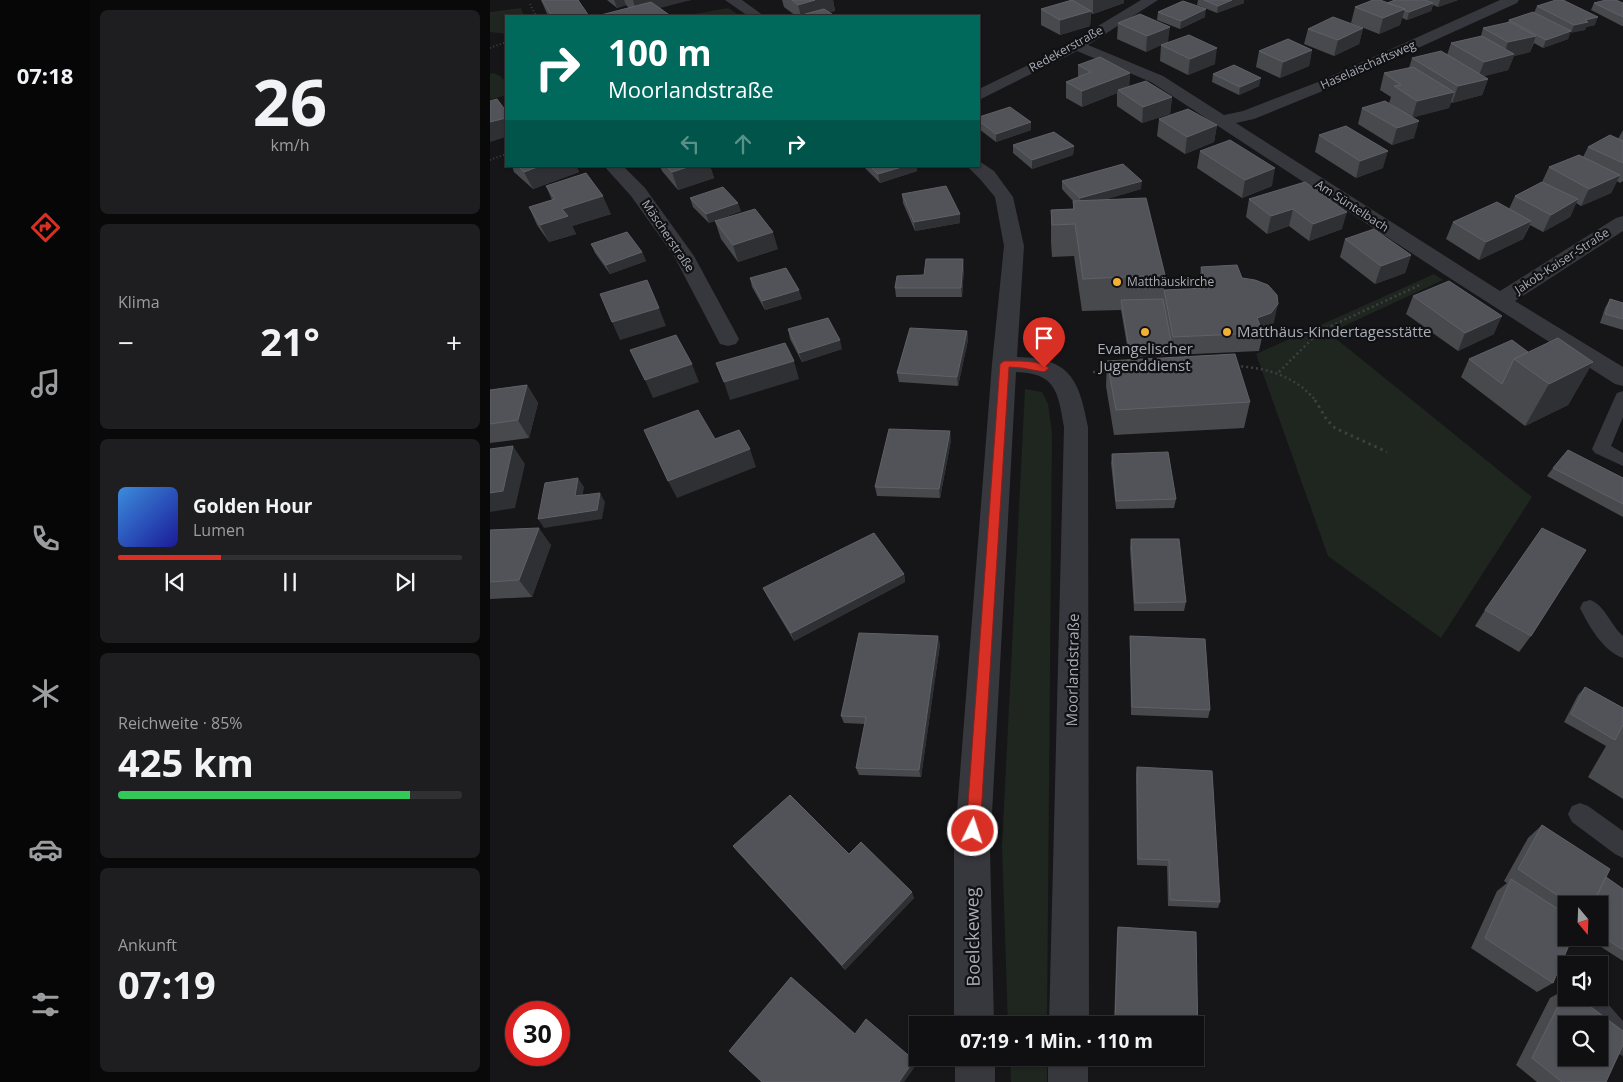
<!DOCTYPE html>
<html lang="de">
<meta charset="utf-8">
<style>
body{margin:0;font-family:"Open Sans",sans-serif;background:#1e1e20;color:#f1f3f6;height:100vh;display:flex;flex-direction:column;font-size:19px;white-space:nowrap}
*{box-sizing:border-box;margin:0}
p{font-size:16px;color:#9c9d9f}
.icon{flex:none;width:28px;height:28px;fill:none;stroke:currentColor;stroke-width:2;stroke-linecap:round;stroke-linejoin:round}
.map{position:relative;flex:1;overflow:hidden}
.drawer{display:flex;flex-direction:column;gap:10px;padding:10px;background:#09090a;width:400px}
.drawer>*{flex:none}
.top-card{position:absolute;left:15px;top:15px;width:475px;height:152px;border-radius:0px;box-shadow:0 1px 4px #0004,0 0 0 1px #303032;background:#00695c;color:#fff;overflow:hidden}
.needle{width:32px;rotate:161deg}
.controls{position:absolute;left:1068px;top:896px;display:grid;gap:10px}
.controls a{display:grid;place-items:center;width:50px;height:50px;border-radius:0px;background:#101012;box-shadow:0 1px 4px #0004,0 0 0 1px #303032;font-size:25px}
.speed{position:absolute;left:15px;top:1001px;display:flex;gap:10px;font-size:25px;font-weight:700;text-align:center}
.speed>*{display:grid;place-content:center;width:65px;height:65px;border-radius:50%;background:#101012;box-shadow:0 1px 4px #0004,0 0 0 1px #303032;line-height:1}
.speed .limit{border:8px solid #d22;background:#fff;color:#111}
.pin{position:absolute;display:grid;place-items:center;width:42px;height:42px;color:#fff;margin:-51px -21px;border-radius:50% 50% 50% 0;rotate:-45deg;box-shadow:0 0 5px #0007}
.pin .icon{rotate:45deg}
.me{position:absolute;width:55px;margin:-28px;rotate:4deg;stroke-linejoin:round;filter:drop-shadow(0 0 4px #0008)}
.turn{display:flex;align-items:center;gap:18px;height:105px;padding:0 20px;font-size:22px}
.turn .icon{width:65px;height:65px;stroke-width:2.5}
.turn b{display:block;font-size:35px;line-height:42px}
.lanes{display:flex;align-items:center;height:48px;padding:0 20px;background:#0003;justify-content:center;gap:25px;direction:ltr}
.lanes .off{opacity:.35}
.big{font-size:38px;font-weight:700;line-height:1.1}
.drawer .card{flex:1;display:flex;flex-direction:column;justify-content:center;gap:8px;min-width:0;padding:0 18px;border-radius:8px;background:#1e1e20}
.drawer .dial{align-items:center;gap:0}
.dial b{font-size:65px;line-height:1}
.song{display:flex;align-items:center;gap:15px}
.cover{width:60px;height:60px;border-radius:8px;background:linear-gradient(135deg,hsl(210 70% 55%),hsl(240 70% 35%))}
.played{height:5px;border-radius:2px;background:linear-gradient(90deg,#d93025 30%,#303032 30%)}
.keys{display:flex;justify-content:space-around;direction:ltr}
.heat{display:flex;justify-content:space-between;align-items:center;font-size:28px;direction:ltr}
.charge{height:8px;border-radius:4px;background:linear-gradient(90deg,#34c759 85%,#303032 0)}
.trip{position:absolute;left:419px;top:1016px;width:295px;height:50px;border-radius:0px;background:#101012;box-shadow:0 1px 4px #0004,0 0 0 1px #303032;font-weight:700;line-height:50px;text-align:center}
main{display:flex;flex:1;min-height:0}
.tab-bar{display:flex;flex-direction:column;width:90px;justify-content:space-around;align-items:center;background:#060607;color:#9c9d9f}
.tab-bar .icon{width:35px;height:35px}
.tab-bar .active{color:#d93025}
.tab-bar b{font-size:22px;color:#f1f3f6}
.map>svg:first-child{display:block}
</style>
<main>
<nav class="tab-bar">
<b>07:18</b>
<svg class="icon active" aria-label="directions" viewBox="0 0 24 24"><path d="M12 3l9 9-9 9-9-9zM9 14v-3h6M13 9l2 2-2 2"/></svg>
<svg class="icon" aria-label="music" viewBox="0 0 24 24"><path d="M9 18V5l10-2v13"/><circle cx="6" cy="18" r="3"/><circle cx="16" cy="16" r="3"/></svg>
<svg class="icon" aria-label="phone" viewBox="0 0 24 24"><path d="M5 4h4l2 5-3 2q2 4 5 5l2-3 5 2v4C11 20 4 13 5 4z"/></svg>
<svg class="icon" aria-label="climate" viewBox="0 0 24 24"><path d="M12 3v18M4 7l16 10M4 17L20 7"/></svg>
<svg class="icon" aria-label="car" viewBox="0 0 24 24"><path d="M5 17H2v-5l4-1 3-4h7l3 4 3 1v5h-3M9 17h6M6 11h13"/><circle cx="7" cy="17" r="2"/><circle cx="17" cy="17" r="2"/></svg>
<svg class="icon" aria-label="filters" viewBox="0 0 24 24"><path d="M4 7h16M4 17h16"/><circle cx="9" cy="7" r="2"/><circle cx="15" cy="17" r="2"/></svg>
</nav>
<section class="drawer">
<div class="card dial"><b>26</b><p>km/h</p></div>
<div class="card"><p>Klima</p>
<div class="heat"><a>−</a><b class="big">21°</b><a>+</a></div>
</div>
<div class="card">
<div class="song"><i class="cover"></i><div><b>Golden Hour</b><p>Lumen</p></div></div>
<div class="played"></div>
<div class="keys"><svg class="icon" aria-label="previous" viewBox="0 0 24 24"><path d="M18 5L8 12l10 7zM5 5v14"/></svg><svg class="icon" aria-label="pause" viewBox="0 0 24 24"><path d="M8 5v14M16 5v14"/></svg><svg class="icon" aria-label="next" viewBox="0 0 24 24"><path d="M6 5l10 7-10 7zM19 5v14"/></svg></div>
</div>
<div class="card"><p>Reichweite · 85%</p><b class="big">425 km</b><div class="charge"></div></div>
<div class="card"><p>Ankunft</p><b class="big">07:19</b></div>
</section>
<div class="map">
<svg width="1133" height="1082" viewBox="0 0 1133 1082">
<rect width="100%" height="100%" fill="#161618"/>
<!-- green -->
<path fill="#1e261f" d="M31,8L34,16H16V34L0,32V12Z
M238,8L250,16L199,15Z
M3,73L10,76L16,82V95L0,100V74Z
M944,274L953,280L839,333L1042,497L951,638L838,556L766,354Z
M535,389L552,392L558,404L562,433L557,1025H518L512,846Z
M520,1058H557V1082H521Z"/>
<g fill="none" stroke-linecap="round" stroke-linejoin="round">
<!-- path-far2 -->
<path stroke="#3d3f44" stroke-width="2" stroke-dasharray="1 2.5" stroke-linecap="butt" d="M40,4L46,16
M0,48L16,42
M0,160L16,154"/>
<!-- path-far1 -->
<path stroke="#3d3f44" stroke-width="2.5" stroke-dasharray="2 3" stroke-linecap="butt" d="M746,366C778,368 805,376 826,401
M603,372L620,371
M789,372L830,331L932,284"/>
<!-- path -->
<path stroke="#3d3f44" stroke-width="3" stroke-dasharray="2.5 4" stroke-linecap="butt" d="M825,400L837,420L845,428L897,452"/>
<!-- lane -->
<path fill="#37383d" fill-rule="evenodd" d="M1133,391V417L1121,446L1133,453V466L1105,453L1102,449L1125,397L1127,393Z
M1100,600C1115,605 1121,626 1133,636V658C1113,651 1099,626 1090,608L1093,602Z
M1090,803L1098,806L1133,831V858L1125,854L1082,822L1078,814L1082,806Z
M1109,994L1133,1021V1056L1123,1052L1109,1034V1025H1101L1087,1008L1083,999L1109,998Z"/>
<!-- street -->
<path fill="#37383d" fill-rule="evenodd" d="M235,0H252L274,16H258Z
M651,0H668L598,45L673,76L734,115L753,111L828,82L1010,0H1029L1027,3L840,88L764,119L746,123L1010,291L1126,218L1133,216V231L1025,301L1133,367V386L1125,384L955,275L661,82L587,51L489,100V89L565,52Z
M489,161L504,171L523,197L534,246L527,357C580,358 589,379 598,427L599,1025H559L574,427C568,392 566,373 526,372L500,850L504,1025H464V850L502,364L514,246L505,197L490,179L477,166H489Z
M114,166H133L155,188L204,256L249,339L246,344L238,346L230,344L184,256L141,196Z
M465,1058H505V1082H465Z
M558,1058H598V1082H558Z"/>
</g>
<!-- wall -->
<path fill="#47494d" d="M51,0H88L99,16H58Z
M117,0H201L139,8L136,5L127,8Z
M292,0H343L345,11L339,12L345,16H306L294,7Z
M581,0H634V3L603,14L601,13L600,26L570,35L551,25V9L581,1Z
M708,0H754V3L727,13L707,5Z
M905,0H968L948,7L943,5L941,11L917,20L912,18L910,25L889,34L861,23L865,7L897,3Z
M1104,3H1133V26H1132L1101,10Z
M1047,6L1105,25L1096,27L1095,30L1080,32L1078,39L1053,48L1044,43L1040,52L1024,56L1018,70L994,76L998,79L992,95L962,103L961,102L959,108L923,117L924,138L902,145L868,124L872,108H907L899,103L901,97L890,90L894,73L919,68L922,58L957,55L961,43L991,36L993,28L1017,23L1019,20L1044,13Z
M668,12L715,17L690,29L667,20Z
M628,23L678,42L725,64L698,75L670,61L671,45L656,52L627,39Z
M873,28L869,44L844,56L814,44L818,29Z
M822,50L819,66L790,78L766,67L769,51Z
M588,65L640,73L639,86L682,97L680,114L652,123L627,106V93L592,107L576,98V82L588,77Z
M723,74L769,86L749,95L722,82Z
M489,117L541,130L506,142L489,129Z
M669,119L727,125L724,142L695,154L667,136Z
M1133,130V181L1130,183L1127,181L1121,193L1091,206L1086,203L1080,217L1053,232L1040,225L1033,239L989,260L956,239L963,222L1019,209L1025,196L1052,182L1059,167L1093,157L1098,147L1128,139Z
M829,135L893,168L866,178L825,152Z
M523,145L584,146L583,155L542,169L523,153Z
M710,151L782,186L752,198L707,168Z
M22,166H86L89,172L43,189L24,172Z
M170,166H220L224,178L188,190L172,171Z
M373,166H427V171L390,183Z
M572,181L651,189L617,199L675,275L674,290L709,288V284L711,267L752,278L784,322L777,331L773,333L769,351L639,357L631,310L592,311L584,256L562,257L561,242V210L583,209V201L572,189Z
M815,182L852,229L819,241L799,226L777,234L756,217L759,199Z
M56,186L121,214L82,226L86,234L59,242L47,225L39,207L62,200Z
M412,194L470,223L425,231L413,203Z
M200,198L251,211L219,223L203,207Z
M225,221L288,249L248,262L231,239Z
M855,239L921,255L915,273L885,284L850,257Z
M101,244L152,252L156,261L120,274L105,253Z
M474,268L472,297H406L405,288L434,275Z
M260,278L312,299L275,310L262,287Z
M923,296L1004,334L968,351L916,314Z
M1120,299L1133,303V330L1110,323L1115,308Z
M298,329L352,349L312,362L300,339Z
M477,331L478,340L468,386L409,382L407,373Z
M1038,352L1103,362L1078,405L1035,426L971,377L979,359Z
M617,361L760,402L754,428L624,435L616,386Z
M37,385L48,403L39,438L0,443V390Z
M461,440L450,498L387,496L385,487Z
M622,454L686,499L684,508L626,509L621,463Z
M1063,468L1133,478V517L1057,476Z
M0,530L61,545L42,597L0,599Z
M641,539L696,602L694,611H644L640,548Z
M414,574L415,582L304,641L277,596L273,588Z
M995,610L1041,636L1029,652L985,626Z
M640,636L720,710L718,718L641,715L640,645Z
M450,644L431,777L369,775L366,768L375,724L354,723L351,716Z
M1095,687L1133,708V799L1098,777L1116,746L1074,722L1088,695Z
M647,767L730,902L728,908L678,906L677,866L647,865L646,774Z
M1052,825L1116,877L1133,889V961L1097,938H1109V905H1076V938L1063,983L1047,992L981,948L1007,891L1017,883L1014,881L1038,838Z
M243,846L359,854L424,898L355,970L248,852Z
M628,927L706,932L708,1039L706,1043H705V1025H624L627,932Z
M1076,989L1116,1082H1047L1026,1065L1060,998Z"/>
<!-- shaded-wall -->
<path fill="#2f3033" d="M124,0H134L136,5L127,8Z
M143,0H201L147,14Z
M325,0H343L345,11L325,16L315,14V16H311L308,5Z
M603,0H634V3L603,14Z
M742,0H754V3L727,13L728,6Z
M950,0H968L948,7Z
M943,3L941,11L917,20L919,12Z
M716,9L715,17L690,29L691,21Z
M915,9L910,25L889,34L893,18Z
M601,11L600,26L570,35V20Z
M1108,17L1105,25L1096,27L1095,30L1081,33L1084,25L1095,20Z
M680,27L678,42L656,52L657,36Z
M873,28L869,44L844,56L848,40Z
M1081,31L1078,39L1053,48L1056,40Z
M1046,36L1040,52L1024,56L1018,70L988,78L994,62L1013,57L1018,42Z
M727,48L725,64L698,75L700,59Z
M822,50L819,66L790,78L793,62Z
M640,73L639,89L628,90L627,93L592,107V91Z
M771,78L769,86L749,95L750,87Z
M998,79L992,95L962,103L968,86Z
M964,92L959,108L922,118L927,101Z
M682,97L680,114L652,123L653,107Z
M16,118V137L0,142V122Z
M929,121L924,138L902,145L907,128Z
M541,122V130L506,142V134Z
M727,125L724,142L695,154L697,137Z
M584,146L583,155L542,169V160Z
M898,151L893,168L866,178L870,161Z
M50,166H86L89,172L43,189L34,172Z
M201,166H220L224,178L188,190L182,172Z
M415,166H427V171L390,183L388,174Z
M785,168L782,186L752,198L755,180Z
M1130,175L1121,193L1091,206L1099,189Z
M652,181L651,189L590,207V198Z
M113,196L121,214L82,226L86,234L59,242L50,225L72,209Z
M1088,199L1080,217L1053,232L1061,215Z
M248,203L251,211L219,223L216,214Z
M803,209L799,226L777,234L781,216Z
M857,212L852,229L819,241L823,224Z
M470,214V223L425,231L424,222Z
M1041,221L1033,239L989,260L996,242Z
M283,232L288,249L248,262L243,245Z
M152,252L156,261L120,274L116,265Z
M921,255L915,273L885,284L891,266Z
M473,259L474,268L472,297L471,288Z
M309,290L312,299L275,310L272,301Z
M788,304L784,322L777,331L771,333L767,318Z
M169,308L176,326L130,340L122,322Z
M1012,316L1004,334L968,351L975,333Z
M477,331L478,340L468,386L467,377Z
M350,340L352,349L312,362L309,353Z
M304,361L309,379L240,400L234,382Z
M1103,362L1078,405L1035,426L1059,384Z
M202,364L209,382L163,398L155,380Z
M37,385L48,403L39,438L28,420Z
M460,431L461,440L450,498L449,489Z
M23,446L35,464L25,508L0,512V493Z
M260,449L266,467L187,498L178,481Z
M88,478L94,487L91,505L85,496Z
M110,493L115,502L112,519L54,528L48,519Z
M49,528L61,545L42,597L29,580Z
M414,574L415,582L304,641L301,633Z
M448,636L450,644L431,777L429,770Z
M422,892L424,898L355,970L352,965Z
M424,1060L427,1064L414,1082H409Z"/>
<!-- building -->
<path fill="#525359" stroke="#5f6168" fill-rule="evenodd" d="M52,0H88L99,16H62Z
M302,0H325L308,5Z
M582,0L601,11L570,20L551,9Z
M714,0H742L728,6Z
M883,0H890L915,9L893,18L865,7Z
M905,0H935L943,3L919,12L914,10L915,9L897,3Z
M1066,0H1073L1108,17L1095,20L1098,22L1084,25L1047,6Z
M1116,0H1126L1133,3V17L1104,3Z
M693,1L716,9L691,21L668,12Z
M161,2L181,16H107Z
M334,9L345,16H318L315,14Z
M1043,12L1081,31L1056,40L1019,20Z
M650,14L680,27L657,36L628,23Z
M843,17L873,28L848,40L818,29Z
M1020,22L1046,36L1018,42L993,28Z
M699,35L727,48L700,59L671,45Z
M992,36L1024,54L994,62L961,43Z
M798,39L822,50L793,62L769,51Z
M951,51L998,79L968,86L922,58Z
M610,57L640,73L592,91L576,82L601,72L588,65Z
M744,65L771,78L750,87L723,74Z
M923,67L964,92L927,101L904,86L911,85L894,73Z
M656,81L682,97L653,107L628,90Z
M7,99L16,111V118L0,122V101Z
M895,101L929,121L907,128L872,108Z
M520,107L541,122L506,134L489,121V117Z
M698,109L727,125L697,137L669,119Z
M856,126L898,151L870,161L829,135Z
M564,132L584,146L542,160L523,145Z
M1120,135L1133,141V163L1098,147Z
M740,140L785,168L755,180L710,151Z
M1089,155L1130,175L1099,189L1059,167Z
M633,164L652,181L590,198L572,181Z
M28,166H50L34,172Z
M176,166H201L182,172Z
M380,166H415L388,174Z
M96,173L113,196L72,209L78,216L50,225L39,207L65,199L56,186Z
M815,182L857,212L823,224L803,209L781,216L759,199Z
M1052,182L1088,199L1061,215L1025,196Z
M456,186L470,214L424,222L412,194Z
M233,187L248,203L216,214L200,198Z
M656,198L675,275L593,279L585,224L562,225L561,210L584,209L583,201Z
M1007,202L1041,221L996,242L963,222Z
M265,209L283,232L243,245L225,221Z
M884,229L921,255L891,266L855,239Z
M137,232L152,252L116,265L101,244Z
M436,259H473L471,288H405L407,276L434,275Z
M747,265L752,278L765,280L778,285L787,295L788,304L781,313L767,318L773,333L683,337L674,290L716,288L711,267Z
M296,268L309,290L272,301L260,278Z
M157,280L169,308L122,322L110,294Z
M959,281L1012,316L975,333L923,296Z
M673,299L682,346L639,348L631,300Z
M1120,299L1133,303V319L1115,314Z
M338,318L350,340L309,353L298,329Z
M420,328L477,331L467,377L407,373Z
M186,335L202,364L155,380L140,350Z
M1068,338L1103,362L1059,384L1024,359Z
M1022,340L1038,352L1024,359L1012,384L979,359Z
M295,343L304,361L234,382L226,363Z
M745,354L760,402L626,410L617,361Z
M37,385L28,420L0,424V390Z
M208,410L225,439L249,430L260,449L178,481L154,430Z
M399,429L460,431L449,489L385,487Z
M23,446L13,491L0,493V449Z
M1078,450L1133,478V504L1063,468Z
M678,452L686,499L626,501L622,454Z
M88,478L85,496L110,493L107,510L48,519L55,483Z
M49,528L29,580L0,582V530Z
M1052,528L1096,550L1041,636L995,610Z
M384,533L414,574L301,633L273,588Z
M641,539H689L696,602L645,603Z
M369,633L448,636L429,770L366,768L376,717L351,716Z
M640,636L715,639L720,710L642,707Z
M1095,687L1133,708V725L1125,740L1081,714Z
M647,767L722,771L730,902L680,900L679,860L648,859Z
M300,795L359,854L371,842L422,892L352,965L243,846Z
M1052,825L1120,869L1102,905H1082L1028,869Z
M1116,877L1133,889V950L1109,934V905H1102Z
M1021,879L1076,914V938H1082L1063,983L995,938Z
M628,927L706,932L708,1039L705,1038V1025H625Z
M301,977L365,1034L376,1019L424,1060L409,1082H272L239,1051Z
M1076,990V998H1089L1133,1031V1045L1116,1082H1072L1042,1058ZM1076,1025H1109V1058H1076Z"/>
<!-- route -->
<path fill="#d93025" stroke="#8d1f18" d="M514,361C527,361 550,360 559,368L554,372L532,368L519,367L490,831L488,836L483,838L478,836L476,831L510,364Z"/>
<!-- markers -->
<g fill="#f2b134" stroke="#111113" stroke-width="2">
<circle cx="627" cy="282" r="5"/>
<circle cx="655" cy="332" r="5"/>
<circle cx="737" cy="332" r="5"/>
</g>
<g text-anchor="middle" stroke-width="4.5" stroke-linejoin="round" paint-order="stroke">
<!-- far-street labels -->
<g font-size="12" fill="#a8adb8" stroke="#111113">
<text transform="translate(576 49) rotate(-29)" y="4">Redekerstraße</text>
<text transform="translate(878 65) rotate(-24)" y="4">Haselaischaftsweg</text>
<text transform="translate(862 206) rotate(33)" y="4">Am Süntelbach</text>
<text transform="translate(178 236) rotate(56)" y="4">Mäscherstraße</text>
<text transform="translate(1072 261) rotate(-33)" y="4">Jakob-Kaiser-Straße</text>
</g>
<!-- far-poi labels -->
<g font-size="12" fill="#a8adb8" stroke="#111113" text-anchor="start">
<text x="637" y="286">Matthäuskirche</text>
</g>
<!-- poi labels -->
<g font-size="15" fill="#a8adb8" stroke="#111113" text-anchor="start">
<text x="747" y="337">Matthäus-Kindertagesstätte</text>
<text x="655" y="354" text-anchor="middle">Evangelischer<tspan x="655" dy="17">Jugenddienst</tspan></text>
</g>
<!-- street labels -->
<g font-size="15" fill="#a8adb8" stroke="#111113">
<text transform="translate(583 670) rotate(-89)" y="5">Moorlandstraße</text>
</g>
<!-- near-street labels -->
<g font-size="18" fill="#a8adb8" stroke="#111113">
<text transform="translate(483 937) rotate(-91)" y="6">Boelckeweg</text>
</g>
</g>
</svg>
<div class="controls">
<a><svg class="needle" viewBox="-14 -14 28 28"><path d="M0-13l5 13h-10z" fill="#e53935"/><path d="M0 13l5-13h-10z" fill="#9c9d9f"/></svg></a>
<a><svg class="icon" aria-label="sound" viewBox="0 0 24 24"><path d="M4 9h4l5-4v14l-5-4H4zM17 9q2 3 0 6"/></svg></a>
<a><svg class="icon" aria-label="search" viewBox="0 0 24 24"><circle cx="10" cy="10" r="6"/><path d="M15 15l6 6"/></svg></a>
</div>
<div class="speed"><div class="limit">30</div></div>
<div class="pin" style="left:554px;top:368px;background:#d93025"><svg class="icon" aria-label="arrive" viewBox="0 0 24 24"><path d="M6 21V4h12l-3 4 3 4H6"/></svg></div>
<svg class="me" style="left:483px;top:831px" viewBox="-20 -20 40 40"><circle r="17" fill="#d93025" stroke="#fff" stroke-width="3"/><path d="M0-11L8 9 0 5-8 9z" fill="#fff"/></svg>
<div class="trip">07:19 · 1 Min. · 110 m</div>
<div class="top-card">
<div class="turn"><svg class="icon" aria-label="right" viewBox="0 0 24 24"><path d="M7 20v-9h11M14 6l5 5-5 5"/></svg><div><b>100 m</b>Moorlandstraße</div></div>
<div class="lanes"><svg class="icon off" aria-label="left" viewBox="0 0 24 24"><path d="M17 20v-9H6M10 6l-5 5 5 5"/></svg><svg class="icon off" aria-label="ahead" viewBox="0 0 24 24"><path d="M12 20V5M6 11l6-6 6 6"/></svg><svg class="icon" aria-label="right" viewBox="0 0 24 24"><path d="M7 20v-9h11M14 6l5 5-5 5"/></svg></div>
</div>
</div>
</main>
